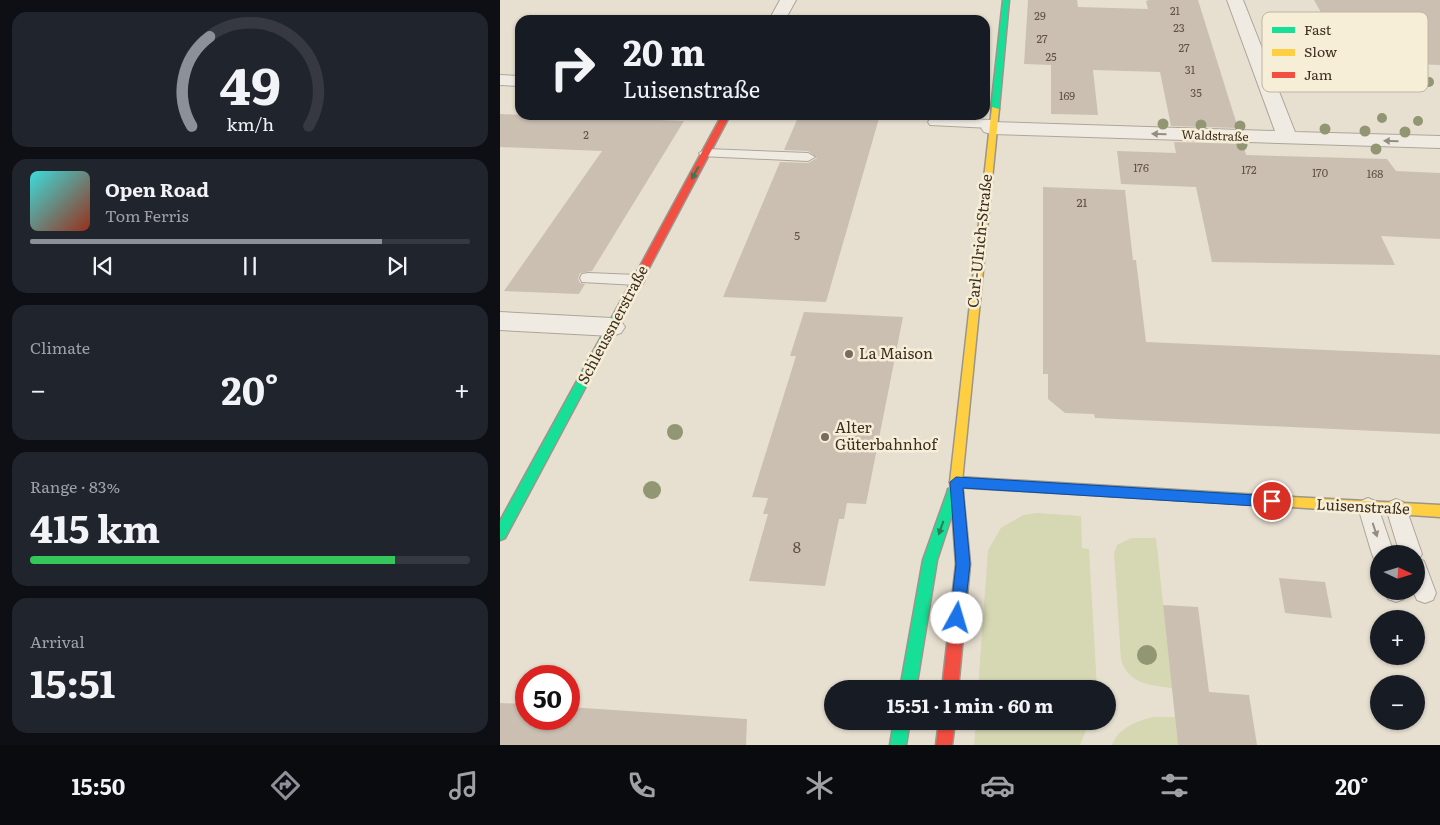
<!DOCTYPE html>
<meta charset="utf-8">
<style>
body{margin:0;font-family:Literata,serif;background:#20242c;color:#f1f3f6;height:100vh;display:flex;flex-direction:column;font-size:19px;white-space:nowrap}
*{box-sizing:border-box;margin:0}
p{font-size:16px;color:#9ea1a6}
.icon{flex:none;width:28px;height:28px;fill:none;stroke:currentColor;stroke-width:2;stroke-linecap:round;stroke-linejoin:round}
.map{position:relative;flex:1;overflow:hidden}
.side{display:flex;flex-direction:column;gap:12px;padding:12px;background:#0d0f14;width:500px}
.side>*{flex:none}
.banner{position:absolute;left:15px;top:15px;width:475px;height:105px;border-radius:15px;box-shadow:0 1px 4px #0004;background:#171b24;color:#f1f3f6;overflow:hidden}
.needle{width:32px;rotate:94deg}
.buttons{position:absolute;left:870px;top:545px;display:grid;gap:10px}
.buttons a{display:grid;place-items:center;width:55px;height:55px;border-radius:50%;background:#171b24;box-shadow:0 1px 4px #0004;font-size:25px}
.speed{position:absolute;left:15px;top:665px;display:flex;gap:10px;font-size:25px;font-weight:700;text-align:center}
.speed>*{display:grid;place-content:center;width:65px;height:65px;border-radius:50%;background:#171b24;box-shadow:0 1px 4px #0004;line-height:1}
.speed .limit{border:8px solid #d22;background:#fff;color:#111}
.pin{position:absolute;display:grid;place-items:center;width:42px;height:42px;color:#fff;margin:-21px;border:2px solid #fff;border-radius:50%;box-shadow:0 1px 5px #0007}
.me{position:absolute;width:55px;margin:-28px;rotate:6deg;stroke-linejoin:round;filter:drop-shadow(0 0 4px #0008)}
.turn{display:flex;align-items:center;gap:18px;height:105px;padding:0 25px;font-size:22px}
.turn .icon{width:65px;height:65px;stroke-width:2.5}
.turn b{display:block;font-size:35px;line-height:42px}
.big{font-size:38px;font-weight:700;line-height:1.1}
.side .card{flex:1;display:flex;flex-direction:column;justify-content:center;gap:8px;min-width:0;padding:0 18px;border-radius:15px;background:#20242c}
.side .dial{align-items:center;gap:0}
.dial svg{height:130px;overflow:visible;fill:none;stroke:#363941;stroke-width:7;stroke-linecap:round;text-anchor:middle}
.dial text{fill:#f1f3f6;stroke:none}
.song{display:flex;align-items:center;gap:15px}
.cover{width:60px;height:60px;border-radius:8px;background:linear-gradient(135deg,hsl(180 70% 55%),hsl(10 70% 35%))}
.played{height:5px;border-radius:2px;background:linear-gradient(90deg,#8c9099 80%,#363941 80%)}
.keys{display:flex;justify-content:space-around;direction:ltr}
.heat{display:flex;justify-content:space-between;align-items:center;font-size:28px;direction:ltr}
.charge{height:8px;border-radius:4px;background:linear-gradient(90deg,#34c759 83%,#363941 0)}
.trip{position:absolute;left:324px;top:680px;width:292px;height:50px;border-radius:25px;background:#171b24;box-shadow:0 1px 4px #0004;font-weight:700;line-height:50px;text-align:center}
.dock{display:flex;height:80px;justify-content:space-around;align-items:center;background:#090b0e;color:#9ea1a6}
.dock .icon{width:35px;height:35px}
.dock .selected{color:#8c9099}
.dock b{font-size:22px;color:#f1f3f6}
main{display:flex;flex:1;min-height:0}
.map>svg:first-child{display:block}
</style>
<main>
<section class="side">
<div class="card dial"><svg viewBox="0 0 100 80">
<path d="M14 69A42 42 0 1 1 86 69"/>
<path d="M14 69A42 42 0 0 1 25 14" stroke="#8c9099"/>
<text x="50" y="56" font-size="32" font-weight="700">49</text>
<text x="50" y="72" font-size="11">km/h</text>
</svg></div>
<div class="card">
<div class="song"><i class="cover"></i><div><b>Open Road</b><p>Tom Ferris</p></div></div>
<div class="played"></div>
<div class="keys"><svg class="icon" aria-label="previous" viewBox="0 0 24 24"><path d="M18 5L8 12l10 7zM5 5v14"/></svg><svg class="icon" aria-label="pause" viewBox="0 0 24 24"><path d="M8 5v14M16 5v14"/></svg><svg class="icon" aria-label="next" viewBox="0 0 24 24"><path d="M6 5l10 7-10 7zM19 5v14"/></svg></div>
</div>
<div class="card"><p>Climate</p>
<div class="heat"><a>−</a><b class="big">20°</b><a>+</a></div>
</div>
<div class="card"><p>Range · 83%</p><b class="big">415 km</b><div class="charge"></div></div>
<div class="card"><p>Arrival</p><b class="big">15:51</b></div>
</section>
<div class="map">
<svg width="940" height="745" viewBox="0 0 940 745">
<rect width="100%" height="100%" fill="#e7e0d1"/>
<!-- green -->
<path fill="#d6d7b3" d="M537,513L581,516L582,548L589,549L597,689H478L488,550L501,528L523,515Z
M631,538H656L672,688C649,685 629,684 621,660L614,553L617,545Z
M653,717H675L678,745H612C618,728 637,721 653,717Z
M476,721H590L580,745H474Z"/>
<!-- building -->
<path fill="#cbbfb2" d="M528,0H577L578,7L648,9L646,1L649,0H698L738,128L671,126L660,72L593,70L598,115L551,114V65L524,64Z
M814,0H940V65L849,62Z
M0,114L184,121L92,271L80,273L78,279L80,283L85,284L79,294L4,291L102,151L0,147Z
M299,115H380L326,302L223,297L280,162L308,163L317,158L308,151L284,150Z
M674,142L743,144L746,155L887,159L896,171L940,173V239L881,236L895,265L712,262L696,187L621,184L617,151L676,153Z
M543,187L625,190L633,260H636L646,342L940,355V434L595,418L594,414L565,413L548,399V374H543Z
M304,312L403,317L366,504L347,503L344,519H339L325,586L249,581L268,514H263L268,498L252,497L296,356H290Z
M779,578L825,582L832,618L785,613Z
M663,605L698,607L709,692L749,695L757,745H678Z
M0,703L26,704V719H69V707L247,719L246,745H0Z"/>
<g fill="none" stroke-linecap="round" stroke-linejoin="round">
<!-- lane casing -->
<g stroke="#ada599" stroke-width="2">
<path id="lane" d="M434,118L491,120L497,124L491,128L430,125L428,122L430,119Z
M206,149L308,153L315,157L308,161L201,156L199,153Z
M88,273L137,275L143,276L145,280L143,284L137,285L82,282L80,278L82,274Z
M868,498L875,501L878,507L894,554H879V562L875,561L872,554L858,507L861,501Z
M896,499L903,502L906,508L922,554L919,559L924,561L936,593L933,600L925,603L917,600L913,591H916V554H900L886,508L889,502Z
M885,591H907V592L904,599L896,602L888,599Z"/>
</g>
<!-- street casing -->
<g stroke="#ada599" stroke-width="2">
<path id="street" d="M280,0H296L285,20H269Z
M727,0H743L795,132L940,136V148L491,134L484,132L481,128L484,124L491,122L775,131Z
M0,75L20,76V86L0,85Z
M0,312L112,318L121,321L125,327L121,333L112,336L0,330Z"/>
</g>
<!-- fast casing -->
<g stroke="#9c958a" stroke-width="3">
<path id="fast" d="M503,0H509L499,109L495,111L491,109Z
M137,278L142,281L5,538L0,540V521L132,281Z
M456,477L791,497L796,498L797,502L796,506L791,507L456,487L452,486L450,482L452,478Z
M453,488L458,489L459,493L437,560L416,689H400L423,560L447,493L448,489Z
M394,721H410L406,745H390Z"/>
</g>
<!-- slow casing -->
<g stroke="#9c958a" stroke-width="3">
<path id="slow" d="M492,107L499,109L462,482L463,493L462,497L457,498L452,497L450,482Z
M791,497L940,505V517L791,507L786,506L785,502L786,498Z"/>
</g>
<!-- jam casing -->
<g stroke="#9c958a" stroke-width="3">
<path id="jam" d="M222,115H230L142,281L137,284L133,283L132,281Z
M457,488L462,489L463,493L470,564L458,689H442L456,564L451,493L452,489Z
M439,721H455L452,745H436Z"/>
</g>
<!-- lane -->
<use href="#lane" fill="#efebe3" fill-rule="evenodd"/>
<!-- street -->
<use href="#street" fill="#efebe3" fill-rule="evenodd"/>
<!-- fast -->
<use href="#fast" fill="#16e098" fill-rule="evenodd"/>
<!-- slow -->
<use href="#slow" fill="#ffcf43" fill-rule="evenodd"/>
<!-- jam -->
<use href="#jam" fill="#f24e42" fill-rule="evenodd"/>
</g>
<!-- trees -->
<g fill="#929673">
<circle cx="929" cy="82" r="5"/>
<circle cx="882" cy="118" r="5"/>
<circle cx="918" cy="121" r="5"/>
<circle cx="663" cy="124" r="5.5"/>
<circle cx="701" cy="125" r="5.5"/>
<circle cx="740" cy="126" r="5.5"/>
<circle cx="825" cy="129" r="5.5"/>
<circle cx="865" cy="131" r="5.5"/>
<circle cx="905" cy="132" r="5.5"/>
<circle cx="742" cy="145" r="5.5"/>
<circle cx="876" cy="149" r="5.5"/>
<circle cx="175" cy="432" r="8"/>
<circle cx="152" cy="490" r="9"/>
<circle cx="647" cy="655" r="10"/>
</g>
<!-- one-way arrows -->
<defs><path id="oneway-solid" d="M-6-.8H1V-3.2L6.5 0L1 3.2V.8H-6Z" transform="scale(1.25)"/></defs>
<g fill="#968c82">
<use href="#oneway-solid" transform="translate(659 134) rotate(-178)"/>
<use href="#oneway-solid" transform="translate(891 141) rotate(-179)"/>
<use href="#oneway-solid" transform="translate(875 530) rotate(72)"/>
</g>
<g fill="#2b7e56">
<use href="#oneway-solid" transform="translate(195 173) rotate(119)"/>
<use href="#oneway-solid" transform="translate(441 528) rotate(109)"/>
</g>
<!-- route -->
<path fill="#1a73e8" stroke="#114b97" d="M456,477L772,496L779,501L772,507L463,488L470,564L464,618L462,622L457,624L452,622L450,618L456,564L450,482Z"/>
<!-- markers -->
<g fill="#786c5e" stroke="#f7eed8" stroke-width="2">
<circle cx="349" cy="354" r="5"/>
<circle cx="325" cy="437" r="5"/>
</g>
<g text-anchor="middle" stroke-width="5" stroke-linejoin="round" paint-order="stroke">
<!-- far-number labels -->
<g font-size="11" fill="#605244">
<text x="675" y="15">21</text>
<text x="540" y="20">29</text>
<text x="679" y="32">23</text>
<text x="542" y="43">27</text>
<text x="684" y="52">27</text>
<text x="551" y="61">25</text>
<text x="690" y="74">31</text>
<text x="696" y="97">35</text>
<text x="567" y="100">169</text>
<text x="86" y="139">2</text>
<text x="641" y="172">176</text>
<text x="749" y="174">172</text>
<text x="820" y="177">170</text>
<text x="875" y="178">168</text>
</g>
<!-- far-street labels -->
<g font-size="12" fill="#3d2e20" stroke="#f7eed8">
<text transform="translate(715 136) rotate(2)" y="4">Waldstraße</text>
</g>
<!-- number labels -->
<g font-size="12" fill="#605244">
<text x="582" y="207">21</text>
<text x="297" y="240">5</text>
</g>
<!-- street labels -->
<g font-size="15" fill="#3d2e20" stroke="#f7eed8">
<text transform="translate(480 241) rotate(-84)" y="5">Carl-Ulrich-Straße</text>
<text transform="translate(113 325) rotate(-62)" y="5">Schleussnerstraße</text>
<text transform="translate(863 507) rotate(3)" y="5">Luisenstraße</text>
</g>
<!-- poi labels -->
<g font-size="15" fill="#3d2e20" stroke="#f7eed8" text-anchor="start">
<text x="359" y="359">La Maison</text>
<text x="335" y="433">Alter<tspan x="335" dy="17">Güterbahnhof</tspan></text>
</g>
<!-- near-number labels -->
<g font-size="15" fill="#605244">
<text x="297" y="553">8</text>
</g>
</g>
<!-- legend -->
<rect x="762" y="12" width="166" height="80" rx="8" fill="#f7eed8" stroke="#bfb4a1" stroke-width="1"/>
<rect x="772" y="27" width="23" height="6" fill="#16e098"/>
<rect x="772" y="49" width="23" height="7" fill="#ffcf43"/>
<rect x="772" y="72" width="23" height="6" fill="#f24e42"/>
<g font-size="14" fill="#3d2e20">
<text x="804" y="35">Fast</text>
<text x="804" y="57">Slow</text>
<text x="804" y="80">Jam</text>
</g>
</svg>
<div class="buttons">
<a><svg class="needle" viewBox="-14 -14 28 28"><path d="M0-13l5 13h-10z" fill="#e53935"/><path d="M0 13l5-13h-10z" fill="#9ea1a6"/></svg></a>
<a>+</a>
<a>−</a>
</div>
<div class="speed"><div class="limit">50</div></div>
<div class="pin" style="left:772px;top:501px;background:#d93025"><svg class="icon" aria-label="arrive" viewBox="0 0 24 24"><path d="M6 21V4h12l-3 4 3 4H6"/></svg></div>
<svg class="me" style="left:457px;top:618px" viewBox="-20 -20 40 40"><circle r="19" fill="#fff"/><path d="M0-13L10 11 0 6-10 11z" fill="#1a73e8"/></svg>
<div class="trip">15:51 · 1 min · 60 m</div>
<div class="banner">
<div class="turn"><svg class="icon" aria-label="right" viewBox="0 0 24 24"><path d="M7 20v-9h11M14 6l5 5-5 5"/></svg><div><b>20 m</b>Luisenstraße</div></div>
</div>
</div>
</main>
<nav class="dock">
<b>15:50</b>
<svg class="icon selected" aria-label="directions" viewBox="0 0 24 24"><path d="M12 3l9 9-9 9-9-9zM9 14v-3h6M13 9l2 2-2 2"/></svg>
<svg class="icon" aria-label="music" viewBox="0 0 24 24"><path d="M9 18V5l10-2v13"/><circle cx="6" cy="18" r="3"/><circle cx="16" cy="16" r="3"/></svg>
<svg class="icon" aria-label="phone" viewBox="0 0 24 24"><path d="M5 4h4l2 5-3 2q2 4 5 5l2-3 5 2v4C11 20 4 13 5 4z"/></svg>
<svg class="icon" aria-label="climate" viewBox="0 0 24 24"><path d="M12 3v18M4 7l16 10M4 17L20 7"/></svg>
<svg class="icon" aria-label="car" viewBox="0 0 24 24"><path d="M5 17H2v-5l4-1 3-4h7l3 4 3 1v5h-3M9 17h6M6 11h13"/><circle cx="7" cy="17" r="2"/><circle cx="17" cy="17" r="2"/></svg>
<svg class="icon" aria-label="filters" viewBox="0 0 24 24"><path d="M4 7h16M4 17h16"/><circle cx="9" cy="7" r="2"/><circle cx="15" cy="17" r="2"/></svg>
<b>20°</b>
</nav>
